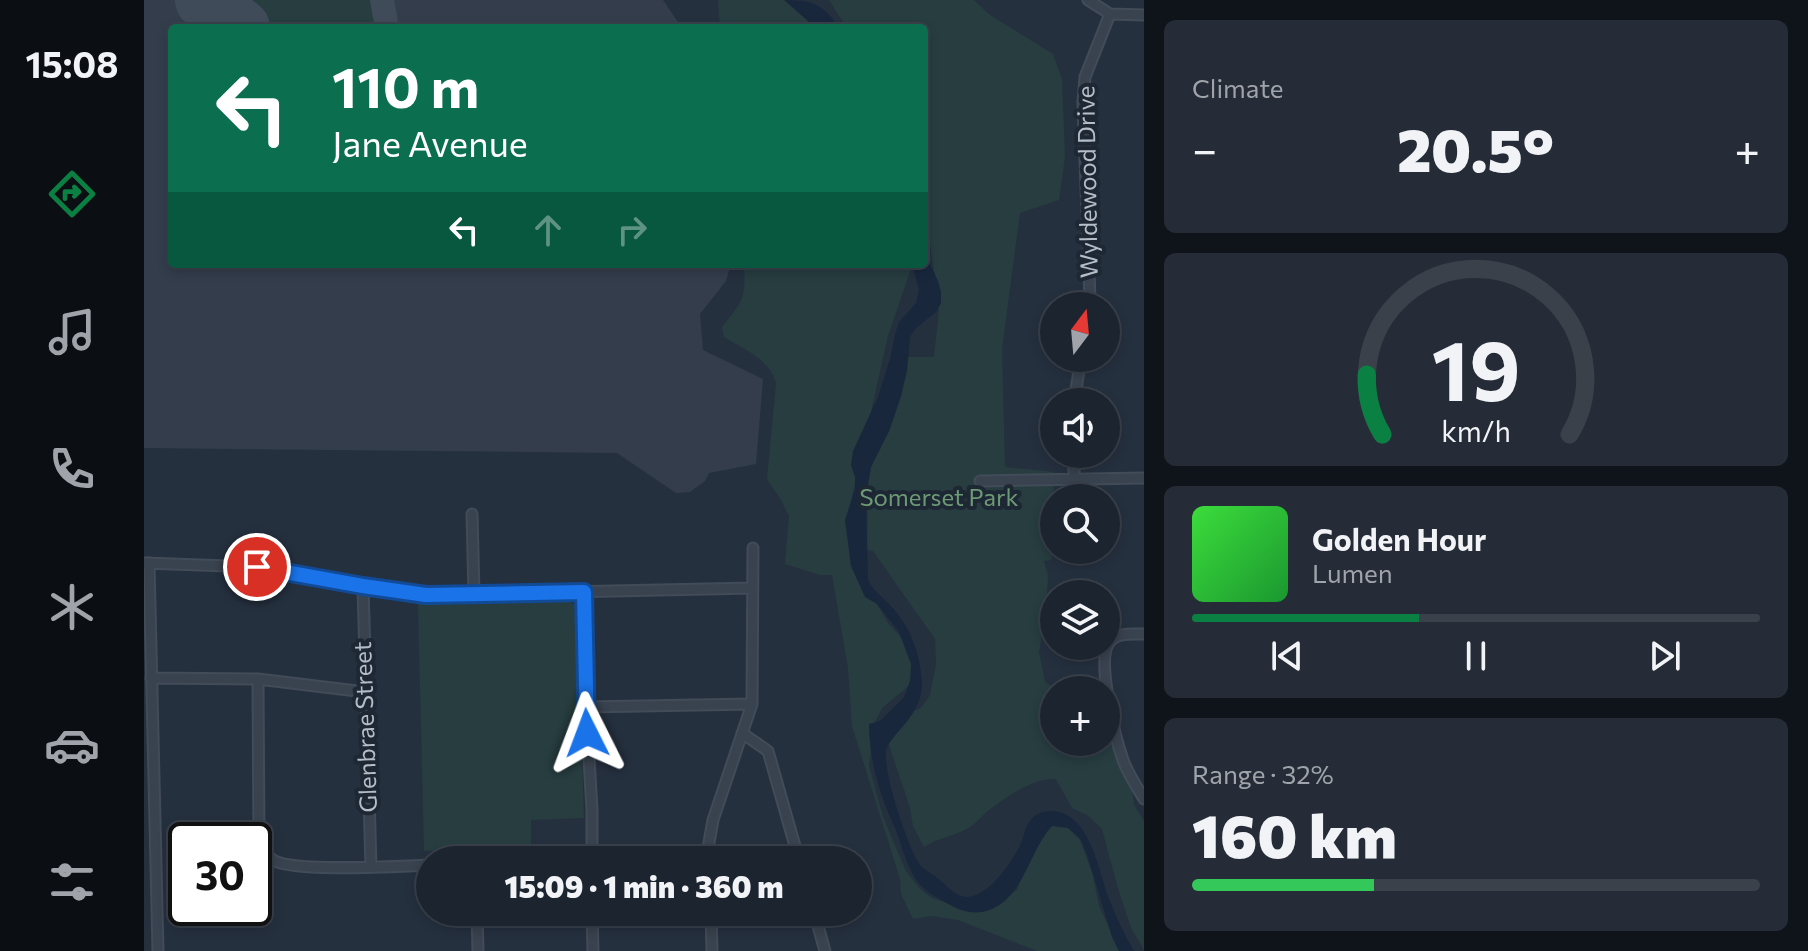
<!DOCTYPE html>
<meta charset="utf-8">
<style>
body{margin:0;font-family:Commissioner,sans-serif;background:#252c37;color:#f1f3f6;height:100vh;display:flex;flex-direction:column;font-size:30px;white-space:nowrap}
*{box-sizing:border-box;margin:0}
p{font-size:26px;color:#a0a4aa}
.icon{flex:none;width:44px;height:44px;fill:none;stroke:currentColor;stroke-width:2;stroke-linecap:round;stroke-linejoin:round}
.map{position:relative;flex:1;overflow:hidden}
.details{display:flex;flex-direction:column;gap:20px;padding:20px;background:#0f141a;width:664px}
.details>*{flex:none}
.hud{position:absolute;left:24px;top:24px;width:760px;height:244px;border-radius:8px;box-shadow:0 4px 12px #0003,0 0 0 2px #3a414b;background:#0b6e4f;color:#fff;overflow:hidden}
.needle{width:52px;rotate:16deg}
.buttons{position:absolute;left:896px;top:292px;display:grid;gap:16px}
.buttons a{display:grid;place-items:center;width:80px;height:80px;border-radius:50%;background:#1c242f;box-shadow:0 4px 12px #0003,0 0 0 2px #3a414b;font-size:40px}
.speed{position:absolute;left:24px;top:822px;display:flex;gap:16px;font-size:40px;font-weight:700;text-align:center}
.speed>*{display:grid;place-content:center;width:104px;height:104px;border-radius:50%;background:#1c242f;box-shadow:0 4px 12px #0003,0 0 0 2px #3a414b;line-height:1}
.speed .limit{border:4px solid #111;border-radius:12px;background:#fff;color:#111}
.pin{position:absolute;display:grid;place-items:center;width:68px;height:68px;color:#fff;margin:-34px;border:4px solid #fff;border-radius:50%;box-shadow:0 2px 8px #0007}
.me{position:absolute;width:88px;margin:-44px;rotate:357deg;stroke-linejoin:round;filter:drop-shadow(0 0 6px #0008)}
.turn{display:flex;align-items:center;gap:28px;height:168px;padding:0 32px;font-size:36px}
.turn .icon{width:104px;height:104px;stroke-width:2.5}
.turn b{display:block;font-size:56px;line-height:68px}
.lanes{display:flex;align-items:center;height:76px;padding:0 32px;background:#0003;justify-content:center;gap:40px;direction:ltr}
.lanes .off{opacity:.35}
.big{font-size:60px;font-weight:800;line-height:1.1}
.details .tile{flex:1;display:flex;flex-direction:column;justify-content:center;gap:12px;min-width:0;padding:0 28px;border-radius:12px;background:#252c37}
.details .dial{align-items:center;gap:0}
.dial svg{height:208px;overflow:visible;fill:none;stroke:#3a414b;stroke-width:7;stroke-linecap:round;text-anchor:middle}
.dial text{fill:#f1f3f6;stroke:none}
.song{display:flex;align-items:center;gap:24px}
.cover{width:96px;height:96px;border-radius:12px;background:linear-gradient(135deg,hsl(120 70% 55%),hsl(130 70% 35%))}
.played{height:8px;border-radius:4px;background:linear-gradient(90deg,#0b8043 40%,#3a414b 40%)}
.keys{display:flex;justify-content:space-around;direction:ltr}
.heat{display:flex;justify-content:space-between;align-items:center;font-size:44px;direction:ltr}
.charge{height:12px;border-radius:6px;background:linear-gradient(90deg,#34c759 32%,#3a414b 0)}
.trip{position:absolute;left:272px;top:846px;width:456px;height:80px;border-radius:40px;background:#1c242f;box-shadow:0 4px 12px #0003,0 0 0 2px #3a414b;font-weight:800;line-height:80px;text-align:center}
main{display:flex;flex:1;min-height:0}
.tabs{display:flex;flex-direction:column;width:144px;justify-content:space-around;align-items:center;background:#0b0e13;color:#a0a4aa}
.tabs .icon{width:56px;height:56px}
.tabs .active{color:#0b8043}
.tabs b{font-size:36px;color:#f1f3f6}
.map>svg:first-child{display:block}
</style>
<main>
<nav class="tabs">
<b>15:08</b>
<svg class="icon active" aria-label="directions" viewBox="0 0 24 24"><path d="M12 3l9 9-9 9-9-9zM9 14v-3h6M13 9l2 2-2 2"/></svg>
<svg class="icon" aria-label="music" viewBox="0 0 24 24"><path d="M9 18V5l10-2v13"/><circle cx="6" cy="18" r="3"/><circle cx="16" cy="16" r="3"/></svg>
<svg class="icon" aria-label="phone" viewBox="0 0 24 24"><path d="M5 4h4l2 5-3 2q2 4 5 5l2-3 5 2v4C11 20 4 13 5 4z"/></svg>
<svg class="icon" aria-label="climate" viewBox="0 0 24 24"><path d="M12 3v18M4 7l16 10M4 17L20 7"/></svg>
<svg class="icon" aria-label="car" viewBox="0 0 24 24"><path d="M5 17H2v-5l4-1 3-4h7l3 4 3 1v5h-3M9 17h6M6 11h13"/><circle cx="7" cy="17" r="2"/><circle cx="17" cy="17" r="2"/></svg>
<svg class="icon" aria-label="filters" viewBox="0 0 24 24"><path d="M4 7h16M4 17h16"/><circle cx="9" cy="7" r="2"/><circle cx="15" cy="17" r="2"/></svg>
</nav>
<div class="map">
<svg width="1000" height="951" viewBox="0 0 1000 951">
<rect width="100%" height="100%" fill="#25303f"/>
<!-- airport -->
<path fill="#333d4c" d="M0,0H519L538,28H28V264H587L582,281L556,314L559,350L619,379L612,464L565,473L561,481L546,492L532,493L473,453L0,448Z"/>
<!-- green -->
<path fill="#273d40" d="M98,0H228L232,28H135Z
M574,0H650L676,28H576Z
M685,0H830L846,15L909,54L918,79L921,157L915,200L876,213L858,349L861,467L910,472L908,560L900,561L904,575L902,613L895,652L901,682L914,690H910V742H962V707L985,762L990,805L1000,821V950L987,928L973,885L958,829L943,815L928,808L912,779C888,778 864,796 845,810C838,815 833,823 826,827C812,836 795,837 780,847L769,826L766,808L742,736L748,720L777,708L786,695L792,664L791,639L729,551L723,550L724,482L727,467L745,431L757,396L764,357H790L795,310L789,298L791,279L784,228L780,221V28H703Z
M600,264H767L768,266L744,336L708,496V558L714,571L744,623L765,646L775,666L767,684L738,708L730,724L725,766L739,817L762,871L776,889L788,898L823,910L841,908L873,890L893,832L916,822L934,835L948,872L955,906L976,951H893L814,920L787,916L769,919L757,894L756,879L708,726L704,668L688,575H676L641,564L645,516L637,500L623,479L632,383C626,359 599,349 580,337L578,327C599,301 602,298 600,264Z
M423,601L430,604L434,610L440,818L387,820V848L280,851L274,604Z"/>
<!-- water -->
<path fill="#18273c" d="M640,0C668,0 679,3 695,28H672Z
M780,251L794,281L797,292V303L792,312L771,329L766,337L763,371L757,396L745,431L727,467L722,496L724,580C729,590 735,594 743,602C766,624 777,654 778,684C778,703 766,719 754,732C750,737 746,741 743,747C736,764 763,845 774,862C779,871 790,874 797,881C804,887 812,896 822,897C844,898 869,861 877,843C880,836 881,827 886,821C890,814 899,811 907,811C946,812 954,869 964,896C971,915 980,934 990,951H975L968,937L943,855L937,840L924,828L908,826C885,851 881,894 848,909C835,915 820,913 808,906C795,898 783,894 773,881C764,868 759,851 754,836C750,824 744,814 740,802C731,778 725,749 725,724L736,721L760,697L766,681L767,664L755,632L733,604L721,597L707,566L701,520L711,489V477L707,465L709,451L734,397L746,359L751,334L755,322L772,303L775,290L768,264H780Z"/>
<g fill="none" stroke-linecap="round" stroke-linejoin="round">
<!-- taxiway -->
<path stroke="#404b5a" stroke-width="24" d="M238,0L243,28"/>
<!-- runway -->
<path stroke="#404b5a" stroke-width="58" d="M60,0L97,28"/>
<!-- minor casing -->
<g stroke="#424b58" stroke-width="13">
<path id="minor" d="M944,0L966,14L1000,15
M945,306L946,299L939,102L941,77L966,14
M930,402L937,358
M930,479V454
M836,481L1000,478
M328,514L330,594
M0,563L113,567L219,586L282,595L608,588
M5,563L14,951
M219,586L227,867
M440,592L442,707L448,810V860
M1000,634C989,634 972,632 965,643C952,660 972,740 979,760C984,774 993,787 1000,799
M7,678L114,679L221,692
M114,679L115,846C119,850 124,856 129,860C150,873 256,866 286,865
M442,707L608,704
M598,733L624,751L655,860
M565,860L564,848L569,820L608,704L609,548
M333,912L334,951
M448,912L449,951
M567,912L568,951
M670,912L681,951"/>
</g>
<!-- minor -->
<use href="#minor" stroke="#39424f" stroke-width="9"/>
</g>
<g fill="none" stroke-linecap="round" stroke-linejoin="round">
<!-- route casing -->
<g stroke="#114b97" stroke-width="20">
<path id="route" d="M113,567L219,586L282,595L440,592L443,733"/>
</g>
<!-- route -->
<use href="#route" stroke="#1a73e8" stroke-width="14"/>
</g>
<g text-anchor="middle" stroke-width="8" stroke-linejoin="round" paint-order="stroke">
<!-- street labels -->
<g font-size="24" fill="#b5bdc9" stroke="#1e2734">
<text transform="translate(944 182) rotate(-91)" y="8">Wyldewood Drive</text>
<text transform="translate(222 727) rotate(-92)" y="8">Glenbrae Street</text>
</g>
<!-- park labels -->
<g font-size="24" fill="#6d9a76" stroke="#1e2734">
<text x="795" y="506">Somerset Park</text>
</g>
</g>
</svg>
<div class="buttons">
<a><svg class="needle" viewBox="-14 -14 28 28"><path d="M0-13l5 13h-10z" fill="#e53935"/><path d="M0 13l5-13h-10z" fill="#a0a4aa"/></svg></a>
<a><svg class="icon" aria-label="sound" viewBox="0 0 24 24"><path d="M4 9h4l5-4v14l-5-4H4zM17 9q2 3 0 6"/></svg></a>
<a><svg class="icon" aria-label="search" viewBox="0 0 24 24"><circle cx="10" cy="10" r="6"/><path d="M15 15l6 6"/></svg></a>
<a><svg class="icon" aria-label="layers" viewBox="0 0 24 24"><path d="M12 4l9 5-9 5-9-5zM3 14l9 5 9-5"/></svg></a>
<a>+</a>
</div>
<div class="speed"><div class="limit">30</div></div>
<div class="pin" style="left:113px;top:567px;background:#d93025"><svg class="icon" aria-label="arrive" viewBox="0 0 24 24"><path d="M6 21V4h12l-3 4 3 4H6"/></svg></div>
<svg class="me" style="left:443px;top:733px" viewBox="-20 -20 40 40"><path d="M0-17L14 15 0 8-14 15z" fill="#1a73e8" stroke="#fff" stroke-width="4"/></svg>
<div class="trip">15:09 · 1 min · 360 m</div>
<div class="hud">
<div class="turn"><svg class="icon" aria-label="left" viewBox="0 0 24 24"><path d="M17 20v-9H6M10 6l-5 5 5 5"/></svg><div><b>110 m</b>Jane Avenue</div></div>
<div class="lanes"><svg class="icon" aria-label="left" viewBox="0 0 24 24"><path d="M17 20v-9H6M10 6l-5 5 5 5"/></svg><svg class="icon off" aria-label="ahead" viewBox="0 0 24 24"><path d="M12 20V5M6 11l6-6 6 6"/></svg><svg class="icon off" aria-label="right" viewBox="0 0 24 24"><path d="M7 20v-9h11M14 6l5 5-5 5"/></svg></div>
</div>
</div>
<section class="details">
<div class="tile"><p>Climate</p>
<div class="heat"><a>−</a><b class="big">20.5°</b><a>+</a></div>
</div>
<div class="tile dial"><svg viewBox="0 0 100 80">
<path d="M14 69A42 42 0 1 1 86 69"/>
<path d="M14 69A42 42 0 0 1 8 46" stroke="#0b8043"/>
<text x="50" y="56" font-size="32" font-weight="700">19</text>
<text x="50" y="72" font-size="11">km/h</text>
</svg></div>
<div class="tile">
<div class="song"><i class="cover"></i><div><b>Golden Hour</b><p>Lumen</p></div></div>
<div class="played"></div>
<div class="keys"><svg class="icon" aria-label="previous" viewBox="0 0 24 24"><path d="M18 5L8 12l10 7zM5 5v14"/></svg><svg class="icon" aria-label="pause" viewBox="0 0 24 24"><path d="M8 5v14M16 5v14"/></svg><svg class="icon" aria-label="next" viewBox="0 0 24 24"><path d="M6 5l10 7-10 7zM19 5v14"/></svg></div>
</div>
<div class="tile"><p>Range · 32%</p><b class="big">160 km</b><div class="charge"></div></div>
</section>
</main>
